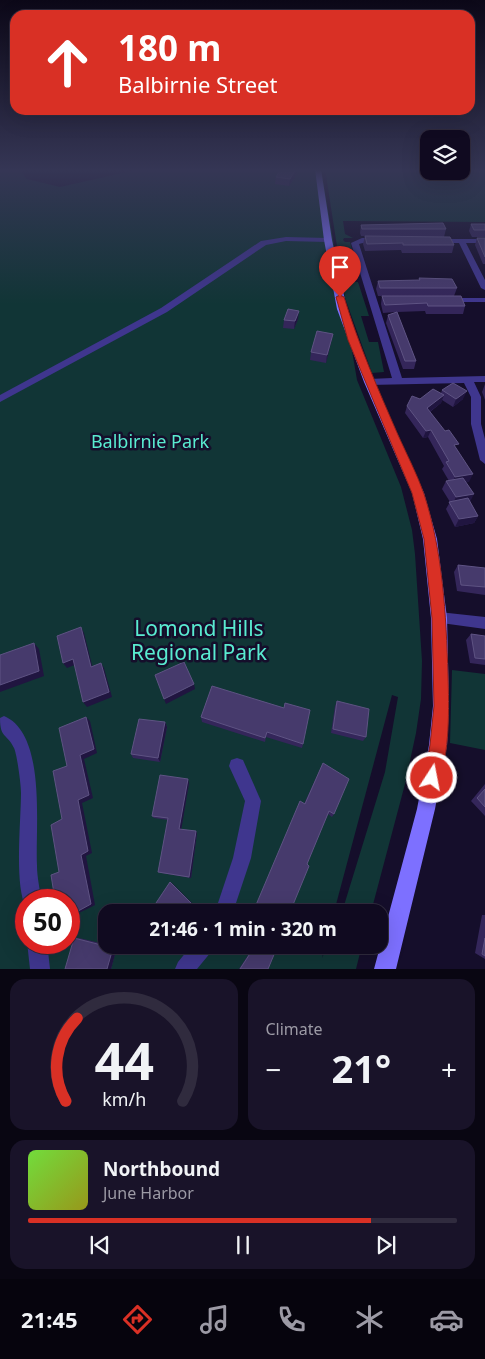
<!DOCTYPE html>
<meta charset="utf-8">
<style>
body{margin:0;font-family:"Noto Sans",sans-serif;background:#191329;color:#f1f3f6;height:100vh;display:flex;flex-direction:column;font-size:19px;white-space:nowrap}
*{box-sizing:border-box;margin:0}
p{font-size:16px;color:#9c9aa5}
.icon{flex:none;width:28px;height:28px;fill:none;stroke:currentColor;stroke-width:2;stroke-linecap:round;stroke-linejoin:round}
.map{position:relative;height:969px;overflow:hidden}
.side{display:flex;flex-direction:column;gap:10px;padding:10px;background:#090612;flex:1}
.side>*{flex:none}
.hud{position:absolute;left:10px;top:10px;width:465px;height:105px;border-radius:15px;box-shadow:0 5px 20px #0002,0 0 0 1px #302b3e;background:#d93025;color:#fff;overflow:hidden}
.fabs{position:absolute;left:420px;top:130px;display:grid;gap:10px}
.fabs a{display:grid;place-items:center;width:50px;height:50px;border-radius:10px;background:#100a20;box-shadow:0 5px 20px #0002,0 0 0 1px #302b3e;font-size:25px}
.speed{position:absolute;left:15px;top:889px;display:flex;gap:10px;font-size:25px;font-weight:700;text-align:center}
.speed>*{display:grid;place-content:center;width:65px;height:65px;border-radius:50%;background:#100a20;box-shadow:0 5px 20px #0002,0 0 0 1px #302b3e;line-height:1}
.speed .limit{border:8px solid #d22;background:#fff;color:#111}
.pin{position:absolute;display:grid;place-items:center;width:42px;height:42px;color:#fff;margin:-51px -21px;border-radius:50% 50% 50% 0;rotate:-45deg;box-shadow:0 0 5px #0007}
.pin .icon{rotate:45deg}
.me{position:absolute;width:55px;margin:-28px;rotate:11deg;stroke-linejoin:round;filter:drop-shadow(0 0 4px #0008)}
.turn{display:flex;align-items:center;gap:18px;height:105px;padding:0 25px;font-size:22px}
.turn .icon{width:65px;height:65px;stroke-width:2.5}
.turn b{display:block;font-size:35px;line-height:42px}
.big{font-size:38px;font-weight:700;line-height:1.1}
.side .tile{flex:1;display:flex;flex-direction:column;justify-content:center;gap:8px;min-width:0;padding:0 18px;border-radius:15px;background:#191329}
.side .dial{align-items:center;gap:0}
.dial svg{height:130px;overflow:visible;fill:none;stroke:#302b3e;stroke-width:7;stroke-linecap:round;text-anchor:middle}
.dial text{fill:#f1f3f6;stroke:none}
.song{display:flex;align-items:center;gap:15px}
.cover{width:60px;height:60px;border-radius:8px;background:linear-gradient(135deg,hsl(100 70% 55%),hsl(60 70% 35%))}
.played{height:5px;border-radius:2px;background:linear-gradient(90deg,#d93025 80%,#302b3e 80%)}
.keys{display:flex;justify-content:space-around;direction:ltr}
.heat{display:flex;justify-content:space-between;align-items:center;font-size:28px;direction:ltr}
.side .tiles{flex:1;display:grid;gap:10px;grid-template-columns:1fr 1fr}
.tile:last-child{grid-column:span 2}
.trip{position:absolute;left:98px;top:904px;width:290px;height:50px;border-radius:15px;background:#100a20;box-shadow:0 5px 20px #0002,0 0 0 1px #302b3e;font-weight:700;line-height:50px;text-align:center}
.dock{display:flex;height:80px;justify-content:space-around;align-items:center;background:#06040d;color:#9c9aa5}
.dock .icon{width:35px;height:35px}
.dock .current{color:#d93025}
.dock b{font-size:22px;color:#f1f3f6}
.map>svg:first-child{display:block}
</style>
<div class="map">
<svg width="485" height="969" viewBox="0 0 485 969">
<rect width="100%" height="100%" fill="#150e2b"/>
<!-- green -->
<path fill="#113536" fill-rule="evenodd" d="M0,169H19L27,179L60,187L140,169H321L357,380L401,487L412,530L415,554L422,661L421,699L416,733L405,784L371,912H342L385,772L398,697L392,695L334,912H106V945H325L322,958L328,945H362L356,969H0ZM26,900H69V942H26Z
M325,169H429V171H461V169H485V222L343,221L345,234L353,238H344L343,240L345,242H350L355,261H347L352,282H358L369,316H361L369,342H378L384,372L372,373L345,298Z
M452,670L485,674V750L450,743Z"/>
<g fill="none" stroke-linecap="round" stroke-linejoin="round">
<!-- street -->
<path fill="#3f368e" fill-rule="evenodd" d="M286,237L328,238L332,240L328,242L286,241L266,245L167,312L0,402V395L161,308L261,241Z
M362,238H378L382,240C375,244 366,241 359,244L402,378L485,376V382H474L481,397V424L485,439V464L480,460L471,424V397L464,383L369,385L364,382L369,379L392,378L351,243Z
M485,239V243H466L485,280V290L481,288L459,243H437L433,241L437,239Z
M444,298H485V302H447L443,300Z
M439,612L485,617V629L434,622L432,618L434,614Z
M4,716C47,734 35,828 37,866C37,877 40,889 41,900H26V907C14,886 21,820 21,793C21,785 17,754 14,748C7,733 0,739 0,718Z
M237,758L243,760L261,801L251,858L233,912H215L233,858L245,801L229,766L231,760Z
M27,942H47L50,969H30Z
M192,945H214L211,952L197,969H175L178,962Z"/>
<!-- secondary -->
<path fill="#7d70ff" fill-rule="evenodd" d="M315,169H321L332,240L347,309L374,382L424,493L437,539L447,618L449,706L447,745L435,809L396,969H374L417,809L429,745L433,706L431,618L423,539L412,493L364,382L337,309L324,240Z"/>
</g>
<!-- wall -->
<path fill="#34265a" d="M78,169H100L78,170Z
M296,169H298V172L289,186L275,184L276,177Z
M471,224H485V237H472L469,231Z
M361,225L446,229L444,237L361,236L360,233Z
M365,236L454,245L452,253H402L401,250L365,251L363,244Z
M477,238H485V264H483L475,245Z
M419,278L457,288L454,296L465,306L463,314H426L425,311L397,312L416,361L414,369H403L386,323L388,315L396,312L383,313L381,304L382,296H378L376,289L378,281L419,280Z
M298,319L294,329L283,328L284,320Z
M333,334L326,363L310,360L311,352Z
M485,384V400L482,392Z
M442,390L463,399L453,407L442,400L441,403L430,412L456,449L469,482H466L470,502L478,516L474,523L455,527L446,509L450,502L442,489L446,481H449L442,469L444,466L428,437L423,438L405,413L407,406L420,399L441,393Z
M458,565L485,568V595L457,591L454,572Z
M471,634L485,636V665L470,663L466,640Z
M212,686L303,744L302,748L266,737L265,742L202,722L201,717Z
M337,701L366,737L363,741L331,733L335,706Z
M165,722L167,727L160,762L133,758L131,754Z
M321,767L334,814L332,817L328,814L307,864L304,804Z
M189,783L181,829L197,833L191,878L161,873L158,872L168,820L154,818L152,816Z
M485,784V816L471,801Z
M482,915H485V959L475,953Z
M74,938H79L117,947L111,969Z
M278,945L268,969H239L254,946Z"/>
<!-- shaded-wall -->
<path fill="#201540" d="M296,169H298V172L289,186L290,179Z
M299,311L298,319L294,329L295,321Z
M333,334L331,342L326,363L327,355Z
M467,391L463,399L453,407L456,399Z
M444,395L441,403L424,416L427,408Z
M431,430L428,437L423,438L426,431Z
M473,474L469,482L451,485L455,477Z
M474,494L470,502L452,505L456,497Z
M478,516L474,523L455,527L459,519Z
M81,627L84,633L94,673L91,667Z
M34,643L39,649L44,676L0,692V685Z
M73,659L77,664L67,668L63,663Z
M101,663L104,668L112,697L87,707L83,702Z
M194,684L195,689L166,704L164,699Z
M86,717L90,721L97,753L84,759L93,798L82,803L92,853L86,856L95,905L69,918L81,855L78,800L80,755Z
M165,722L167,727L160,762L158,758Z
M188,779L189,783L181,831L179,829Z
M196,831L197,833L191,878L189,877Z
M170,882L172,883L196,907L192,912H190Z
M117,947L111,969H107L113,948Z"/>
<!-- building -->
<path fill="#463a6c" stroke="#5e5383" d="M281,169H296L290,179L276,177Z
M443,223L446,229H362L361,225Z
M471,224H485V230H474Z
M365,236L450,237L454,245H403V243L367,244Z
M477,238H485V257Z
M419,278L452,279L457,288H380L378,281L420,280Z
M382,296H461L465,306H428L427,303L385,305Z
M288,309L299,311L295,321L284,320Z
M397,312L416,361H405L388,315Z
M317,331L333,334L327,355L311,352Z
M453,383L467,391L456,399L442,390Z
M433,389L444,395L427,408L445,431L449,430L459,444L454,445L473,474L455,477L446,462L449,461L431,430L426,431L407,406L412,396L420,399Z
M463,478L474,494L456,497L446,481Z
M468,498L478,516L459,519L449,502Z
M458,565L485,568V587L461,585Z
M81,627L91,667L101,663L109,692L83,702L73,659L63,663L57,636Z
M471,634L485,636V659L475,658Z
M34,643L39,671L0,685V655Z
M184,662L194,684L164,699L155,675Z
M212,686L284,708L285,703L310,710L303,744L267,732L265,738L201,717Z
M337,701L369,709L366,737L333,729Z
M86,717L94,749L80,755L89,795L78,800L88,851L81,855L91,904L69,916V900H55L51,875L59,872L51,825L62,819L53,771L67,766L59,728Z
M139,719L165,722L158,758L131,754Z
M323,763L349,779L334,814L329,811L307,864L309,866L290,912H253L300,801L305,804Z
M160,775L188,779L179,829L196,831L189,877L158,872L168,818L152,816Z
M485,789V807L477,798Z
M170,882L194,906L190,912H150Z
M74,938L113,948L107,969H65Z
M485,938V956L482,954Z
M164,945H170L167,948Z
M253,945H278L268,969H240L255,946Z"/>
<!-- sky -->
<linearGradient id="sky" x2="0" y2="1"><stop stop-color="#0c0818"/><stop offset="0.56" stop-color="#353655"/><stop offset="1" stop-color="#353655" stop-opacity="0"/></linearGradient>
<rect width="485" height="304" fill="url(#sky)"/>
<!-- route -->
<path fill="#d93025" stroke="#8d1f18" d="M340,295L344,297C359,346 378,389 398,435C407,455 417,474 424,494C443,553 446,614 448,675C449,708 450,753 438,784L432,786L426,784L424,778L430,745L434,706L432,618L424,539L412,493L348,340L336,297Z"/>
<g text-anchor="middle" stroke-width="5" stroke-linejoin="round" paint-order="stroke">
<!-- park labels -->
<g font-size="18" fill="#59ebd0" stroke="#150e2b">
<text x="150" y="448">Balbirnie Park</text>
</g>
<!-- near-park labels -->
<g font-size="21" fill="#59ebd0" stroke="#150e2b">
<text x="199" y="636">Lomond Hills<tspan x="199" dy="24">Regional Park</tspan></text>
</g>
</g>
</svg>
<div class="fabs">
<a><svg class="icon" aria-label="layers" viewBox="0 0 24 24"><path d="M12 4l9 5-9 5-9-5zM3 14l9 5 9-5"/></svg></a>
</div>
<div class="speed"><div class="limit">50</div></div>
<div class="pin" style="left:340px;top:297px;background:#d93025"><svg class="icon" aria-label="arrive" viewBox="0 0 24 24"><path d="M6 21V4h12l-3 4 3 4H6"/></svg></div>
<svg class="me" style="left:432px;top:778px" viewBox="-20 -20 40 40"><circle r="17" fill="#d93025" stroke="#fff" stroke-width="3"/><path d="M0-11L8 9 0 5-8 9z" fill="#fff"/></svg>
<div class="trip">21:46 · 1 min · 320 m</div>
<div class="hud">
<div class="turn"><svg class="icon" aria-label="ahead" viewBox="0 0 24 24"><path d="M12 20V5M6 11l6-6 6 6"/></svg><div><b>180 m</b>Balbirnie Street</div></div>
</div>
</div>
<section class="side">
<div class="tiles">
<div class="tile dial"><svg viewBox="0 0 100 80">
<path d="M14 69A42 42 0 1 1 86 69"/>
<path d="M14 69A42 42 0 0 1 21 18" stroke="#d93025"/>
<text x="50" y="56" font-size="32" font-weight="700">44</text>
<text x="50" y="72" font-size="11">km/h</text>
</svg></div>
<div class="tile"><p>Climate</p>
<div class="heat"><a>−</a><b class="big">21°</b><a>+</a></div>
</div>
<div class="tile">
<div class="song"><i class="cover"></i><div><b>Northbound</b><p>June Harbor</p></div></div>
<div class="played"></div>
<div class="keys"><svg class="icon" aria-label="previous" viewBox="0 0 24 24"><path d="M18 5L8 12l10 7zM5 5v14"/></svg><svg class="icon" aria-label="pause" viewBox="0 0 24 24"><path d="M8 5v14M16 5v14"/></svg><svg class="icon" aria-label="next" viewBox="0 0 24 24"><path d="M6 5l10 7-10 7zM19 5v14"/></svg></div>
</div>
</div>
</section>
<nav class="dock">
<b>21:45</b>
<svg class="icon current" aria-label="directions" viewBox="0 0 24 24"><path d="M12 3l9 9-9 9-9-9zM9 14v-3h6M13 9l2 2-2 2"/></svg>
<svg class="icon" aria-label="music" viewBox="0 0 24 24"><path d="M9 18V5l10-2v13"/><circle cx="6" cy="18" r="3"/><circle cx="16" cy="16" r="3"/></svg>
<svg class="icon" aria-label="phone" viewBox="0 0 24 24"><path d="M5 4h4l2 5-3 2q2 4 5 5l2-3 5 2v4C11 20 4 13 5 4z"/></svg>
<svg class="icon" aria-label="climate" viewBox="0 0 24 24"><path d="M12 3v18M4 7l16 10M4 17L20 7"/></svg>
<svg class="icon" aria-label="car" viewBox="0 0 24 24"><path d="M5 17H2v-5l4-1 3-4h7l3 4 3 1v5h-3M9 17h6M6 11h13"/><circle cx="7" cy="17" r="2"/><circle cx="17" cy="17" r="2"/></svg>
</nav>
